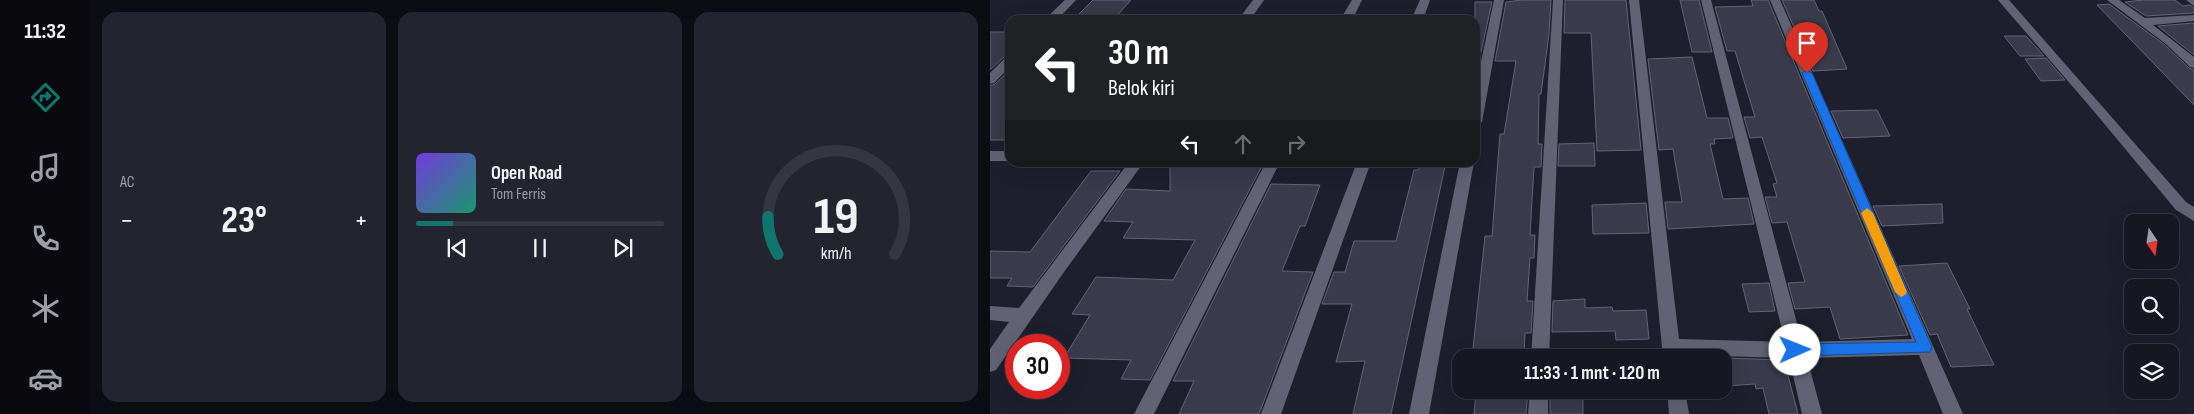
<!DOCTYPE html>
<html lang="id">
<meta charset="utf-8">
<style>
body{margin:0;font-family:"Sofia Sans Condensed",sans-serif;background:#23242f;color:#f1f3f6;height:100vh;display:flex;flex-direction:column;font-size:19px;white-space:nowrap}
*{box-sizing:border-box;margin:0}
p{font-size:16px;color:#9e9fa5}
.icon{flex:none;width:28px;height:28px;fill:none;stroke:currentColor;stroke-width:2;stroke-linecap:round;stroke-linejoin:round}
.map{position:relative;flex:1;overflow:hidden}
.panel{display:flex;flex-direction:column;gap:12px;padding:12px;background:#0c0d13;width:900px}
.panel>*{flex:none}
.top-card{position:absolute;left:15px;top:15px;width:475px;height:152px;border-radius:15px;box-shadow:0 5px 20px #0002,0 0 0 1px #353640;background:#202124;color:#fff;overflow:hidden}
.needle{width:32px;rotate:167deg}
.controls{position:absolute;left:1134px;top:214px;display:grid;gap:10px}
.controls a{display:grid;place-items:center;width:55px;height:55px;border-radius:10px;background:#161722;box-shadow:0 5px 20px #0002,0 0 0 1px #353640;font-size:25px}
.speed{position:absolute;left:15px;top:334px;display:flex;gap:10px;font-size:25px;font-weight:700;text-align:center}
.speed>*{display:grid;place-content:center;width:65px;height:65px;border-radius:50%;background:#161722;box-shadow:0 5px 20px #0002,0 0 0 1px #353640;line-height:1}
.speed .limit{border:8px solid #d22;background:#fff;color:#111}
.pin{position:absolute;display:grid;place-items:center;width:42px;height:42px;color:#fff;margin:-51px -21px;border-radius:50% 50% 50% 0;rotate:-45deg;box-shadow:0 0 5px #0007}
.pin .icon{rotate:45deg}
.me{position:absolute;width:55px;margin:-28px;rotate:89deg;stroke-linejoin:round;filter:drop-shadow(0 0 4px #0008)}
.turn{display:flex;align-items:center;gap:18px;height:105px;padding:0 20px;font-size:22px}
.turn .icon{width:65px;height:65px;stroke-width:2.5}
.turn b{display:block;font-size:35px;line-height:42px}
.lanes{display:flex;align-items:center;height:48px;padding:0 20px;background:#0003;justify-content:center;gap:25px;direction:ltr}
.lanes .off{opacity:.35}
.big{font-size:38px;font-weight:700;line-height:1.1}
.panel .tile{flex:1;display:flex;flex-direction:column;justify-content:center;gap:8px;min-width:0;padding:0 18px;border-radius:15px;background:#23242f}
.panel .dial{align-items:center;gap:0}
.dial svg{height:130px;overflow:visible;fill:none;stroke:#353640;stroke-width:7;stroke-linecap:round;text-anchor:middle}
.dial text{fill:#f1f3f6;stroke:none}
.song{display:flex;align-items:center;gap:15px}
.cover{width:60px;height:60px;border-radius:8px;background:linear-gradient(135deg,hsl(260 70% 55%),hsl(160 70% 35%))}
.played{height:5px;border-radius:2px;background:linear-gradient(90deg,#0f766e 15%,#353640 15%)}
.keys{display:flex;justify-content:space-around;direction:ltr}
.heat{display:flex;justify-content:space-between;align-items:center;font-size:28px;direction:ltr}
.panel .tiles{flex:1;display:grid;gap:12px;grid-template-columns:repeat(3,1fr)}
.trip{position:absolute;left:462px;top:349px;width:280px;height:50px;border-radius:15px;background:#161722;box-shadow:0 5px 20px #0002,0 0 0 1px #353640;font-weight:700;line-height:50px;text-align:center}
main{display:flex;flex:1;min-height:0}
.tabs{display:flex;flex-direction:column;width:90px;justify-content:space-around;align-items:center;background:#09090e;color:#9e9fa5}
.tabs .icon{width:35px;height:35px}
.tabs .on{color:#0f766e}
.tabs b{font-size:22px;color:#f1f3f6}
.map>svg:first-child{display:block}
</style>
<main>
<nav class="tabs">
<b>11:32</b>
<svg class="icon on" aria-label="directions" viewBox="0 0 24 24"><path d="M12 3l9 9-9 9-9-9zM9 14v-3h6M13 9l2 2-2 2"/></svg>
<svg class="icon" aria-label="music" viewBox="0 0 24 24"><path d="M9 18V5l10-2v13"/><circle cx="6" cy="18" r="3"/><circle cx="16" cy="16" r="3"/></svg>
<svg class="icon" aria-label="phone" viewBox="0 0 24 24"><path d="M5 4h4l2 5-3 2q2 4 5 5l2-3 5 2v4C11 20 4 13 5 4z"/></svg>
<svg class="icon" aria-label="climate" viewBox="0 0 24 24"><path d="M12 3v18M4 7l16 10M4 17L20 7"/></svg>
<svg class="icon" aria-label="car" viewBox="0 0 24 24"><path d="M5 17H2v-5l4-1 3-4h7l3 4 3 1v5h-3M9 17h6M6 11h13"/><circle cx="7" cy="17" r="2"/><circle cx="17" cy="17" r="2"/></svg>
</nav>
<section class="panel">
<div class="tiles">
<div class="tile"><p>AC</p>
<div class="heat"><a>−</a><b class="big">23°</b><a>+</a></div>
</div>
<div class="tile">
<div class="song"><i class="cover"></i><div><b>Open Road</b><p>Tom Ferris</p></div></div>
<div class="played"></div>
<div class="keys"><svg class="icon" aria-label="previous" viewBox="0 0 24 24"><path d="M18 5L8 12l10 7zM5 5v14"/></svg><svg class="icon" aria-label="pause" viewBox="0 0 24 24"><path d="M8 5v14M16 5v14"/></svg><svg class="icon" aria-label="next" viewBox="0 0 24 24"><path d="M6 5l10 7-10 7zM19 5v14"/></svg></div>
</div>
<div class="tile dial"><svg viewBox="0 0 100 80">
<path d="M14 69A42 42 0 1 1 86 69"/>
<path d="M14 69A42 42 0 0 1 8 46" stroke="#0f766e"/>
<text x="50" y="56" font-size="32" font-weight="700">19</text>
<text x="50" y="72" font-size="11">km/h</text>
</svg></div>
</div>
</section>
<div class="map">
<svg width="1204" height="414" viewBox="0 0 1204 414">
<rect width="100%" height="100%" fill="#1e1f2d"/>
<!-- building -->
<path fill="#393a4a" stroke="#626375" d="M103,0H141L123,20H83Z
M532,0H561L559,34L551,94H549L548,144H552L551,167H544L540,235H545L544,258H540L537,301H543L541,333H535L534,358H482L495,236H502L510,134H514L526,61H505L516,2Z
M575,0H636L651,150L607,151L601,33H574Z
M690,0H709L722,52H702Z
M761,0H778L918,335L850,339L840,307L805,309L798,283L815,282L797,222L782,223L775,197H787L783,184L787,183L772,137L760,138L754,117H765L745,51H737L725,7L763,6Z
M792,0H824L829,11H832L857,69L823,71Z
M1153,0H1185L1193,6L1200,5L1204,8V13L1156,16L1135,2Z
M485,2H502L489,61H485Z
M1119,4L1175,45L1199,68L1204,70V105L1107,5Z
M1204,23V55L1168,26Z
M0,32H20V54L15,56L0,70Z
M1014,36H1036L1054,56H1030Z
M702,57L717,118H738L743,138L724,139L725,144H720L733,199L758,198L764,224L678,229L675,202H692L683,149L669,150L658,59Z
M1056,58L1075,80L1051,81L1035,59Z
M20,70V140H0V86L5,84Z
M887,110L900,136L853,138L841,111Z
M604,143L605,166H568L569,144Z
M180,162H274L160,380L131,379L141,360L74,358L100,315L82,314L106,277L183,280L205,240L133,238L143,222L114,221L136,189L180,191Z
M430,162H456L401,414H363L375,361L346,362L362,304H332L344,272H355L364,241H406L424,170H429Z
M101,171H130L43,287L17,286L22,278H0V251L40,252Z
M281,184L330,185L315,226H310L292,271L323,272L269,414H189L204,381H183Z
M656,203L659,233L603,234L602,205Z
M952,204L953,223L892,226L883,206Z
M957,263L980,309H977L1004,365L961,367L947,334L940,335L909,266Z
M779,283L785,311L759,312L752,284Z
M595,299V308L622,307L623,311L656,310L659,339L626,340L625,331L562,332L563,301Z
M734,358L794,360L808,414H779L773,388L766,389L765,384L734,386Z
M478,390H538L536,414H484L486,392L478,393Z
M560,392H593V414H560Z"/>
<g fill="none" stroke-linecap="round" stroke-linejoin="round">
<!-- minor -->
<path fill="#616374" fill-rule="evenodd" d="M75,0H86L67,20H54Z
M263,0H274L260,20H248Z
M362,0H372L362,20H350Z
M430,0H440L433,20H421Z
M504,0H514L492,122L485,126V90Z
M563,0H573L559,358H541Z
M639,0H649L689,339L795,342L711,0H721L812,342L922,339L780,0H790L973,414H953L929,355L817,358L832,414H812L799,358L691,355V358H673Z
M1008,0H1019L1196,202L1204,207V221L1186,210L1102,109Z
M1117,0H1129L1155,18L1204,15V21L1163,25L1204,57V68L1200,67L1176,44Z
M1196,0H1204V6Z
M20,56V67L4,83L0,84V73L16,57Z
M0,151H20V161H0Z
M139,162H154L74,272L6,370L0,372V349L19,322L0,320V306L29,308Z
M276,162H290L164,414H144Z
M367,162H381L291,414H271Z
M470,162H484L439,414H419Z
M540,390H558V414H538Z
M677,390H695L699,414H679Z"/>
</g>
<!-- route -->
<path fill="#1a73e8" stroke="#114b97" d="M817,70L822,73L942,347L940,352L805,356L800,354L799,350L800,345L805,344L926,342L812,73Z"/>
<!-- slow -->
<path fill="#f59e0b" d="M877,208L883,213L917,292L915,295L911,297L905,292L871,213Z"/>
</svg>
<div class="controls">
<a><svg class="needle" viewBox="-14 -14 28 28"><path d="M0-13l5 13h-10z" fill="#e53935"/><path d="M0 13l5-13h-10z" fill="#9e9fa5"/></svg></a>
<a><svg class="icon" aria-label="search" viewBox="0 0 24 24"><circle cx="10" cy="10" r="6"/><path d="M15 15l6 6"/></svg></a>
<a><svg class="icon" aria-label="layers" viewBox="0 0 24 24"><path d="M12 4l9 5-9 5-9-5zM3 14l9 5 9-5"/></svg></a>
</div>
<div class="speed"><div class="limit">30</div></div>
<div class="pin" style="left:817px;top:73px;background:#d93025"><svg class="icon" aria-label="arrive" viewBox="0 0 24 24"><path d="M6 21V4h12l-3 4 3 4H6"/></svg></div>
<svg class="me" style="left:805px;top:350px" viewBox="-20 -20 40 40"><circle r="19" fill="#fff"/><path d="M0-13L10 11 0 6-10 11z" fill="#1a73e8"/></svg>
<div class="trip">11:33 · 1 mnt · 120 m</div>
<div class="top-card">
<div class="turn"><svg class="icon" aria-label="left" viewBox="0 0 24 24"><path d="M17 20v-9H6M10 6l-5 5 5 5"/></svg><div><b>30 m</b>Belok kiri</div></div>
<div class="lanes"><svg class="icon" aria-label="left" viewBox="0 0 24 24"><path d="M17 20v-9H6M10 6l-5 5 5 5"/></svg><svg class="icon off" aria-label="ahead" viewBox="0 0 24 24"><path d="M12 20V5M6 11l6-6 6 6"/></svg><svg class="icon off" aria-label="right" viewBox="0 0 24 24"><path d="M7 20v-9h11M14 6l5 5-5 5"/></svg></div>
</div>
</div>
</main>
